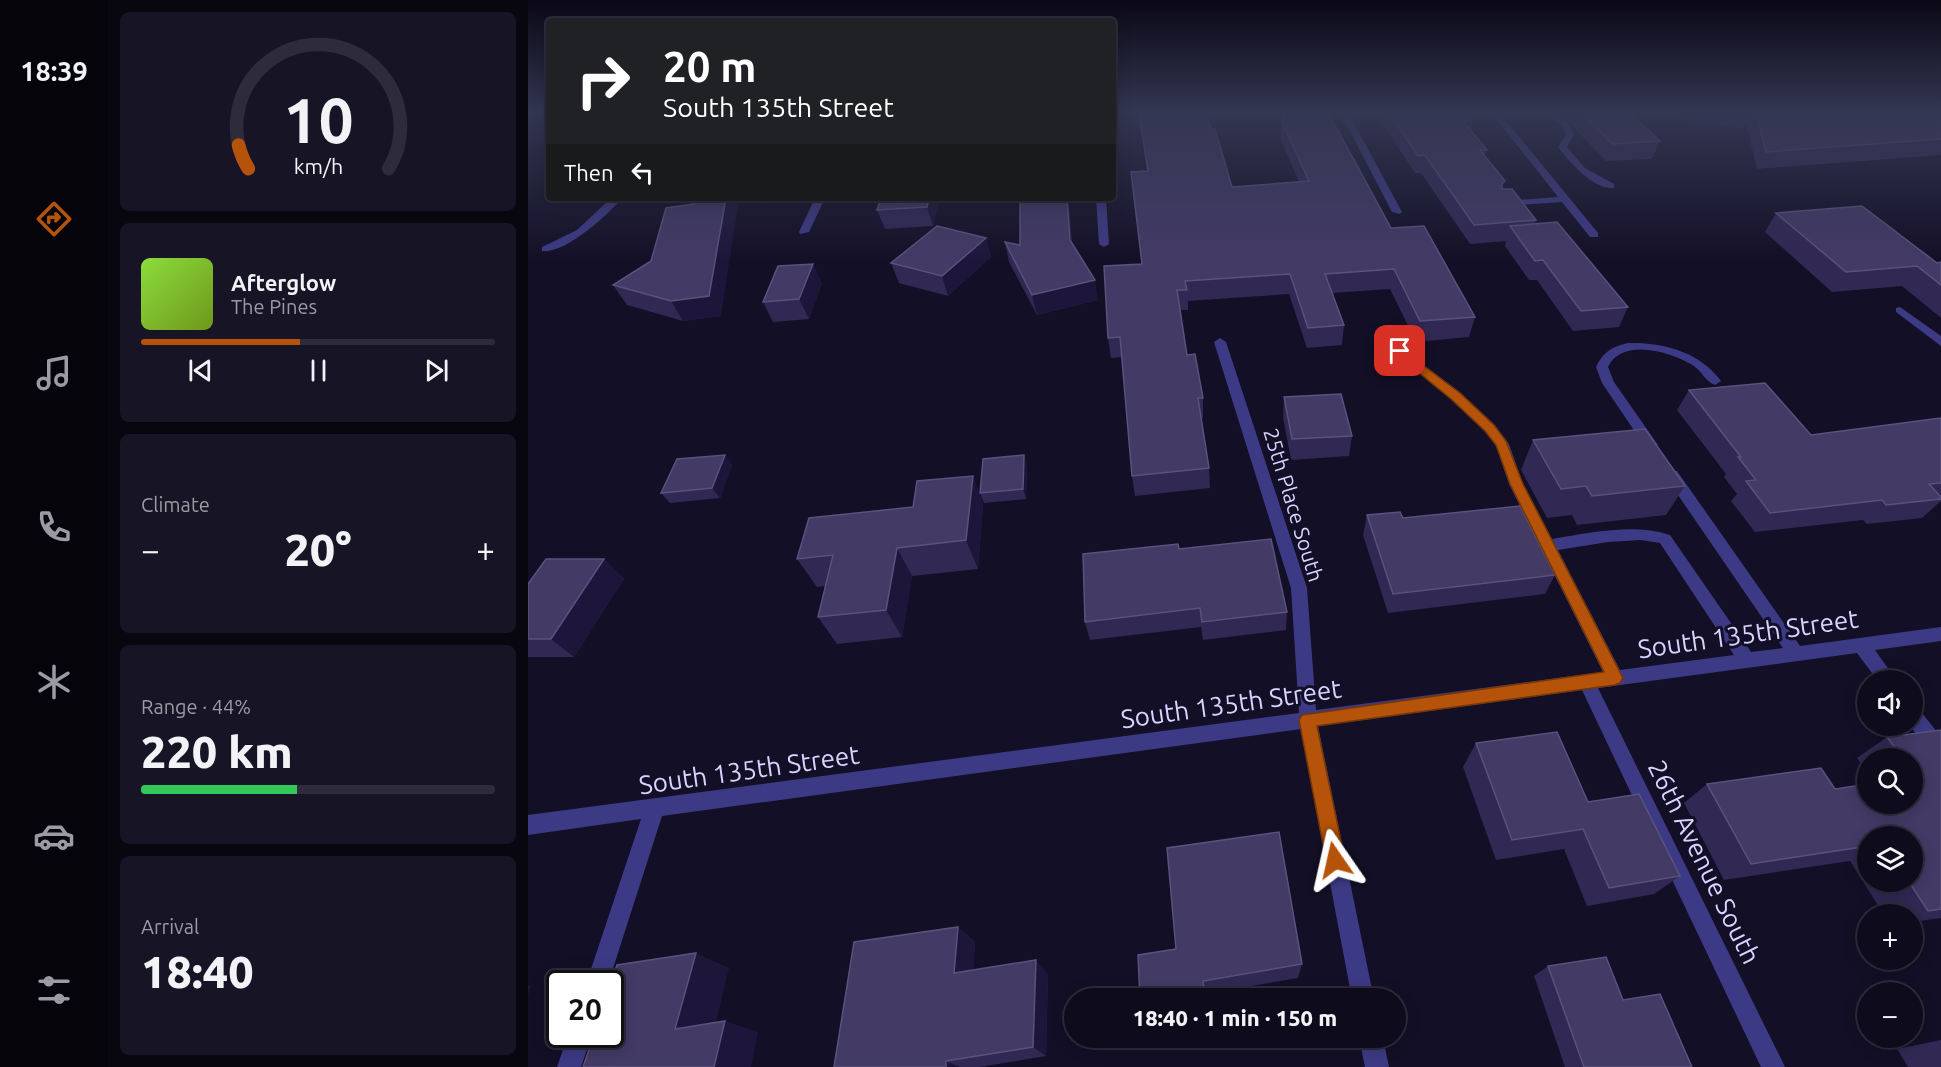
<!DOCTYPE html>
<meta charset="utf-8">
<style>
body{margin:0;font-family:Ubuntu,sans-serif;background:#171425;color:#f1f3f6;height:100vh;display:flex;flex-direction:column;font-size:22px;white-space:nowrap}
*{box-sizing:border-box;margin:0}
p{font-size:20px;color:#9b9ba3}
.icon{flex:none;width:33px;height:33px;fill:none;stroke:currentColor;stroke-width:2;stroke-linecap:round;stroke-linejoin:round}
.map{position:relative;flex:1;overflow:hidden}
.panel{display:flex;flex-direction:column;gap:12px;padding:12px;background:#08060f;width:420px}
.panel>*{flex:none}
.banner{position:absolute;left:18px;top:18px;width:570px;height:183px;border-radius:6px;box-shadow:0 3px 15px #0003,0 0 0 2px #2e2b3b;background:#202124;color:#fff;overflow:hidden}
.tools{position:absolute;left:1329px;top:670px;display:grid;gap:12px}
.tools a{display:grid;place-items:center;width:66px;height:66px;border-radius:50%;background:#0e0b1c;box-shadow:0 3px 15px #0003,0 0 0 2px #2e2b3b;font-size:30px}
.speed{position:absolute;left:18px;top:970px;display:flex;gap:12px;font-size:30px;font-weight:700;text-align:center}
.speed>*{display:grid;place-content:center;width:78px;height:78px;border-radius:50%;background:#0e0b1c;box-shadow:0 3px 15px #0003,0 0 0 2px #2e2b3b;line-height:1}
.speed .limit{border:3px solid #111;border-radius:9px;background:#fff;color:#111}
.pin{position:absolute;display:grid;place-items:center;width:51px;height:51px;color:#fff;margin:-26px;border-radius:12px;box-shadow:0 3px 9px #0006}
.me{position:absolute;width:66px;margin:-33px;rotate:349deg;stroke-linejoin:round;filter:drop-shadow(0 0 4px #0008)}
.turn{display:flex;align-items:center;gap:21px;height:126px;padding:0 18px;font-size:27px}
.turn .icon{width:78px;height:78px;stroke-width:2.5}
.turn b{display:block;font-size:42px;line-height:51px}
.then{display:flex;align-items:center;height:57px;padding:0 18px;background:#0003;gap:12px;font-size:22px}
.big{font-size:45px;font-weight:800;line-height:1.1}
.panel .card{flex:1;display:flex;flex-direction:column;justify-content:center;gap:9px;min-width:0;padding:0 21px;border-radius:9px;background:#171425}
.panel .dial{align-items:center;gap:0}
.dial svg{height:156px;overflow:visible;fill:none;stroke:#2e2b3b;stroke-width:7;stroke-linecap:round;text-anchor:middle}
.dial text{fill:#f1f3f6;stroke:none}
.song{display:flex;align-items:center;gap:18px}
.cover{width:72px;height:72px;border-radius:9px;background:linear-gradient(135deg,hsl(90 70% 55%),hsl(80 70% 35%))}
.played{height:6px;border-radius:3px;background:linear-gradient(90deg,#b45309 45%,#2e2b3b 45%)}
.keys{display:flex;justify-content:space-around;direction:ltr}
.heat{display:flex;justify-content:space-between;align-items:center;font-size:33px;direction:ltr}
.charge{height:9px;border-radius:4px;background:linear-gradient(90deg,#34c759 44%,#2e2b3b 0)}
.trip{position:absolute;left:536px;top:988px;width:342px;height:60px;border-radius:30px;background:#0e0b1c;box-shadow:0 3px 15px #0003,0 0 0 2px #2e2b3b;font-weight:800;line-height:60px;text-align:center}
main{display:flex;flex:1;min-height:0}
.tab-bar{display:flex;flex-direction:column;width:108px;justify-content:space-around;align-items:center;background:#06040b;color:#9b9ba3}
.tab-bar .icon{width:42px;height:42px}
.tab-bar .active{color:#b45309}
.tab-bar b{font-size:27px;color:#f1f3f6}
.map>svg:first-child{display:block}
</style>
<main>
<nav class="tab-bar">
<b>18:39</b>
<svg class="icon active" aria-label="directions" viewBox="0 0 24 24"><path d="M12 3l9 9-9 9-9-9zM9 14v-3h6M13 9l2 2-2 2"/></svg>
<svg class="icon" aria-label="music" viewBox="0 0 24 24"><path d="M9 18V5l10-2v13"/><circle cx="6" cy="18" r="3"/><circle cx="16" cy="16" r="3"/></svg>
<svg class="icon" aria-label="phone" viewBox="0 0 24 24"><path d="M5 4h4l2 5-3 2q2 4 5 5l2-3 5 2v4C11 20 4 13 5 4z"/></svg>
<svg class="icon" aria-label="climate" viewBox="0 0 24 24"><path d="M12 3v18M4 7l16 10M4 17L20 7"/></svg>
<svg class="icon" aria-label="car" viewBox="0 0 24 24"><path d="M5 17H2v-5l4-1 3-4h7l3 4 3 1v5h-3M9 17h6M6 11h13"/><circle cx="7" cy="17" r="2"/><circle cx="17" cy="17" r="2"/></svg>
<svg class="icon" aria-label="filters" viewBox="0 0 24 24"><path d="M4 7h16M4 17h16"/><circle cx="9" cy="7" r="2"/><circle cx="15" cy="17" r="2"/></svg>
</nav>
<section class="panel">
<div class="card dial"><svg viewBox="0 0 100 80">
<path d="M14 69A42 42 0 1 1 86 69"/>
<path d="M14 69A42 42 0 0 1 9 57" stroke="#b45309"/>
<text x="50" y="56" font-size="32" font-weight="700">10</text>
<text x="50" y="72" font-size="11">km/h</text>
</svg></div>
<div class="card">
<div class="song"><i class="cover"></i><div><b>Afterglow</b><p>The Pines</p></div></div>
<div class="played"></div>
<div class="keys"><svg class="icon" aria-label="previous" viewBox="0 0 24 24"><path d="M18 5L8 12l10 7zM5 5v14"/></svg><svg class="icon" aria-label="pause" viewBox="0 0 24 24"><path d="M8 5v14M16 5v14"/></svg><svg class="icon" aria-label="next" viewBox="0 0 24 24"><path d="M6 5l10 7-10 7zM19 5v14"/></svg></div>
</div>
<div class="card"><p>Climate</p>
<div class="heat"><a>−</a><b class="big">20°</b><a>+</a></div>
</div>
<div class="card"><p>Range · 44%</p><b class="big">220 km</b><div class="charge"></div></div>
<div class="card"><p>Arrival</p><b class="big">18:40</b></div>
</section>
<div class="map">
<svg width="1413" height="1067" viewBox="0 0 1413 1067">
<rect width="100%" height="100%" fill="#130f26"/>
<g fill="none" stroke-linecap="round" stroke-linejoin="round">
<!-- minor -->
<path fill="#3d3a85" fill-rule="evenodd" d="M812,112H820L874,212L872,214L864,212Z
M963,112H971L1070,233V237H1062L1034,202L971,206V202L974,201L1030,197Z
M1012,112C1028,112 1040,119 1046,134L1039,147L1057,168L1086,184V188C1066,190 1041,162 1030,147L1038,134L1034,125Z
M83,198H94C80,215 37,254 14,251V247L49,230Z
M287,198H297L281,232L272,234L271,232Z
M568,198H578L581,244L576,247L571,244Z
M1372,307L1413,336V346L1368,312V308Z
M692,338L698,342L779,588L788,710L1075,672L981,484L968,445L957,431L923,399L868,354V348L872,347L933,393L967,425L981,444L995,484L1024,539C1063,533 1104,523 1142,535L1223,652L1255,648L1139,479L1137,475L1139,471H1149L1272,646L1413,627V641L1347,650L1369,681H1350L1329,653L1070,688L1257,1067H1233L1054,690L790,726L846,999H824L773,729L134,816L80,984H58L113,819L0,835V815L771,713L763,588L686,342ZM1113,540L1132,543L1206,655L1092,670L1030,550L1080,542Z
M1100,343C1135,342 1172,352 1193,381L1187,385C1178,382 1174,372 1166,366C1144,352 1094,337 1080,367L1086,382L1130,445L1123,450L1118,448L1074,383L1068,367C1076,351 1084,347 1100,343Z
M1384,706L1390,708L1413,737V761L1406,758L1382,726H1384Z
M40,1035H64L53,1067H29Z
M831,1038H855L861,1067H837Z"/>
</g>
<!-- wall -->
<path fill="#312854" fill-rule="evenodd" d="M610,112H678L683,129L704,187L771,182L753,140L754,119L751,112H800L863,228L947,317L941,337L888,342L862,289L804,293L816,325L814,345L779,348L761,294L660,301V310H652L659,355L675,398V418H673L681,468L682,488L607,496L604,476L594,357L583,358L580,338L614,264L619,171Z
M847,112H938L945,120L943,130L959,150L957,156L975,189L1008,220L1007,224L1100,307L1091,327L1045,331L1009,280H1001L977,246L978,241L942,244L893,173H887Z
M1031,112H1101L1132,141L1124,159L1078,161Z
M1105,112H1413V155L1229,169L1218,123L1215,129Z
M411,198L405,226L357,229L349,210Z
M492,198H540L544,243L570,300L509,315L481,262L477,242L492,245Z
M166,204L193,316L155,321L99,305L85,285L123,261Z
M1248,213L1409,263L1413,262V318L1374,286L1304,292L1237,232Z
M458,238L463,257L420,296L371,283L363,263Z
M294,283L281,319L245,322L235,302Z
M1161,390L1283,435L1413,418V501L1394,518L1339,524L1335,520L1227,532L1203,501L1209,494L1196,477L1198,474L1149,410Z
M756,397L824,436L821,456L763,460L755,417Z
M1005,440L1157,486L1138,515L1049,525L1044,515L1019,518L993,470Z
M197,455L204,465L192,498L142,503L133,493Z
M496,455L499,465L498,499L456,503L452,493Z
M445,476L455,505L450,569L384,576L374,637L309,644L290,617L297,586L289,587L269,559L385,507Z
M839,515L875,518L1027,575L1017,594L860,613L835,535Z
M651,549L759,612L758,630L675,640L673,627L562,640L557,622Z
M76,559L96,579L46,657H0V584Z
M1413,730V918L1384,922V915H1356L1322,861L1196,880L1156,803L1179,784L1307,789L1384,804V759H1340V774L1329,758L1359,737ZM1340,837H1384V882H1340Z
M948,743L1060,802L1152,876L1126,894L1059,906L1036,849L968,860L935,767Z
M430,927L447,942L445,970L520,974L518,1056L452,1067H306Z
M610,955L774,964L770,978L677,994Z
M1020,966L1095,1000L1164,1067H1037L1006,976Z
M615,1038H679L621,1048Z
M1413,1040V1067H1380L1369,1049Z"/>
<!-- shaded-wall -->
<path fill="#1d163a" d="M198,198H211L193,316L155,321L143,301Z
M401,198H411L405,226L399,207Z
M539,198H540L545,260L542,240Z
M458,238L463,257L420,296L414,276Z
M285,264L294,283L281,319L271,299Z
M567,280L570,300L509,315L504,295Z
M197,455L204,465L192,498L184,488Z
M496,455L499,465L498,499L495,489Z
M445,476L455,505L450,569L438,540Z
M369,548L384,576L374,637L358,610Z
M76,559L96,579L46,657L23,639Z
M430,927L447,942L444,986L426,973Z
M168,953L201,968L184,1039L147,1029Z
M508,960L520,974L518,1056L505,1047Z
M0,985L3,986L0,995Z
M197,1021L230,1032L223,1067H186Z
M418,1061L432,1067H418Z"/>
<!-- building -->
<path fill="#433a66" stroke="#5a527e" stroke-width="1.5" d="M611,112H678L683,129H687L704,187L781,181L754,122H756L754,117H762L759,112H800L863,228L896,226L947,317L892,321L866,269L797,274L816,325L780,328L762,274L657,281L659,290H649L659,355L667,354L675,398H670L681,468L604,476L592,337L580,338L576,266L614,264L603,172L620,171Z
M860,112H938L945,120L935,121L959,150H952L977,181L974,184V189H984L1008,220L946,225L897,155L890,156Z
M1053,112H1101L1132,141L1084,144Z
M1228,112H1413V139L1238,152Z
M170,198H198L181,296L143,301L85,285L123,261L138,208L166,204Z
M353,198H401L399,207L349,210Z
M492,198H539L542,240L567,280L504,295L477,242L492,245Z
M1334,206L1409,263L1413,262V285L1389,266L1318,272L1248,213Z
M1029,222L1100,307L1053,311L1015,260L1007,261L982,226Z
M409,226L458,238L414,276L363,263Z
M285,264L271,299L235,302L250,266Z
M1237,383L1283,435L1413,418V483L1401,484L1413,497V499L1358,505L1354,500L1242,513L1218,481L1228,480L1210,457H1213L1161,390Z
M813,394L824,436L764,439L756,397Z
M1117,429L1157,486L1064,496L1058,486L1033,489L1005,440Z
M197,455L184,488L133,493L149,459Z
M496,455L495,489L452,493L455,459Z
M445,476L438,540L369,548L358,610L290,617L305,555L269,559L281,518L385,507L389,481Z
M992,506L1027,575L865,594L839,515L872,512L875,518Z
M743,539L759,612L674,622L672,608L557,622L555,554L650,544L651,549Z
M18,559H76L23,639H0V584Z
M1413,730V909L1400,911L1381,882H1384V837H1340V846L1223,864L1179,784L1293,768L1307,789L1340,784V804H1384V777H1387L1384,773V759H1375L1359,737Z
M1029,732L1060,802L1111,794L1152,876L1081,888L1055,829L984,840L948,743Z
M751,832L774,964L675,981L677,999H612L610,955L648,949L639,848Z
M430,927L426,973L508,960L505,1047L418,1061V1067H306L326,942Z
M168,953L147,1029L197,1021L186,1067H55L66,1035H82V984L89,965Z
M1078,957L1095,1000L1132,994L1164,1067H1056L1020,966Z"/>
<!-- sky -->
<linearGradient id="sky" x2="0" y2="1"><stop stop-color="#0a0815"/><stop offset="0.43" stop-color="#333752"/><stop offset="1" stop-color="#333752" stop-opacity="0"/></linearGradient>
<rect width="1413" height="261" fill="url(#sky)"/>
<!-- route -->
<path fill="#b45309" stroke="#753606" stroke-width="1.5" d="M872,348L932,393L966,425L978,441L995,484L1095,678L1092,683L1087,685L789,726L817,860L814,866L807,869L801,866L798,860L771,720L774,715L1076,672L982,484L968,445L957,431L923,399L868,354L866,351Z"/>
<g text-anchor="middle" stroke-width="6" stroke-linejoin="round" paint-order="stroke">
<!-- street labels -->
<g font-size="21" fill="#d9d4ff" stroke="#130f26">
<text transform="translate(765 505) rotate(73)" y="7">25th Place South</text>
</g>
<!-- near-street labels -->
<g font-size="26" fill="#d9d4ff" stroke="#130f26">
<text transform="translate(1220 634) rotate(-8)" y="9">South 135th Street</text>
<text transform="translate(703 704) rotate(-8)" y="9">South 135th Street</text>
<text transform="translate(221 770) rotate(-8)" y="9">South 135th Street</text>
<text transform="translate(1176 862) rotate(64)" y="9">26th Avenue South</text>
</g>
</g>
</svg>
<div class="tools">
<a><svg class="icon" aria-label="sound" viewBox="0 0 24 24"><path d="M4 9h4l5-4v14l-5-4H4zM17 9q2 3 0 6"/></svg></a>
<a><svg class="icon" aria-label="search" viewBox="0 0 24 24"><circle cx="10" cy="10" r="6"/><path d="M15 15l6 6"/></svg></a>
<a><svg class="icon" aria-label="layers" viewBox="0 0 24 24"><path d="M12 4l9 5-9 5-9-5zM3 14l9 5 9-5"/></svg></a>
<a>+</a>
<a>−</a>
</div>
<div class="speed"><div class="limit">20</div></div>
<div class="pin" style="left:872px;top:351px;background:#d93025"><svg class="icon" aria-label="arrive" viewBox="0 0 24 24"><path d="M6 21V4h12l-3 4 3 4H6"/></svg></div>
<svg class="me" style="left:807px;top:860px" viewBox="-20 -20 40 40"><path d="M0-17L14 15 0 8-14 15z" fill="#b45309" stroke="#fff" stroke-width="4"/></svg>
<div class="trip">18:40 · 1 min · 150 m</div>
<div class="banner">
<div class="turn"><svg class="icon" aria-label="right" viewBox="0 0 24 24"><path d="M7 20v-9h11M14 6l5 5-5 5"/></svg><div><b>20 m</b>South 135th Street</div></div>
<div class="then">Then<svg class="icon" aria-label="left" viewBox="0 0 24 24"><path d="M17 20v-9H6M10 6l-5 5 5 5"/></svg></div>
</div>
</div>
</main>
